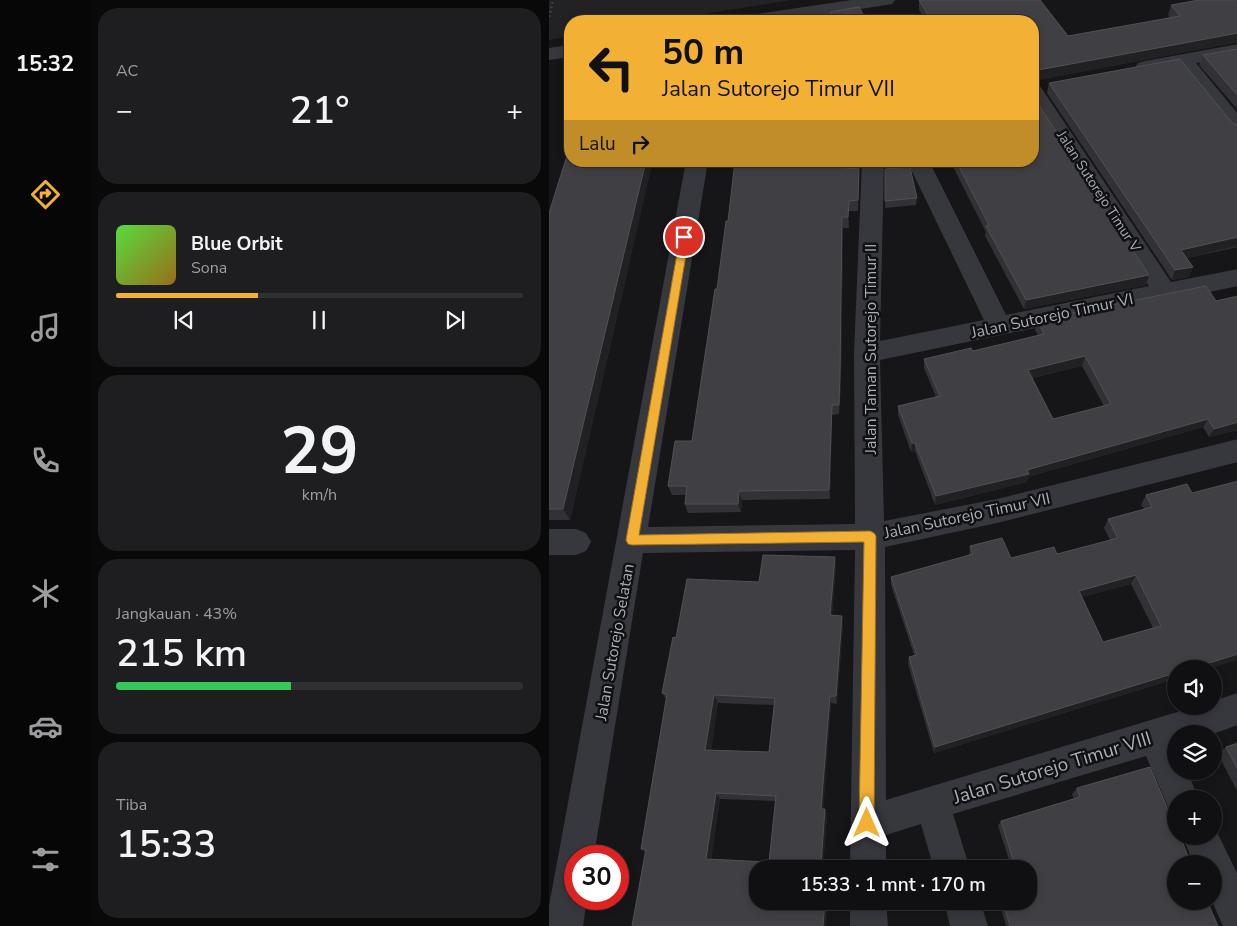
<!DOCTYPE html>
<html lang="id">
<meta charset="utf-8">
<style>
body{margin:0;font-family:"Nunito Sans",sans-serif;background:#1e1e20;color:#f1f3f6;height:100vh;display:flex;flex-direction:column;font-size:19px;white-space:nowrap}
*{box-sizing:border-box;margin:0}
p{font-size:16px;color:#9c9d9f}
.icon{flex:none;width:28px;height:28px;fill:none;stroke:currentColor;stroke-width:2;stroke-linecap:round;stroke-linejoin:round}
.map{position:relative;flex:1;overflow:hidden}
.side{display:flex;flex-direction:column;gap:8px;padding:8px;background:#09090a;width:459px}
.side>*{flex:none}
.guide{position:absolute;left:15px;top:15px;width:475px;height:152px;border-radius:20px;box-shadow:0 2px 8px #0003,0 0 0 1px #303032;background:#f2b134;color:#111;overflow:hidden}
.controls{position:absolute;left:618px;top:660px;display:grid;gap:10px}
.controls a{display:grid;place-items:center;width:55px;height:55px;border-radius:50%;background:#101012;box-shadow:0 2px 8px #0003,0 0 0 1px #303032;font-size:25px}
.speed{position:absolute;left:15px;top:845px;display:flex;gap:10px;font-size:25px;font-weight:700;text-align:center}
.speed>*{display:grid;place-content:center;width:65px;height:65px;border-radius:50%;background:#101012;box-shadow:0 2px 8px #0003,0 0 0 1px #303032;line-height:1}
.speed .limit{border:8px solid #d22;background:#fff;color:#111}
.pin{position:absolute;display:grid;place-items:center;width:42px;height:42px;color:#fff;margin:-21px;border:2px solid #fff;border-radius:50%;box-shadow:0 1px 5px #0007}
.me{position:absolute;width:55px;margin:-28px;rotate:0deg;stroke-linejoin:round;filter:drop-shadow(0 0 4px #0008)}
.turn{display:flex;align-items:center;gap:18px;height:105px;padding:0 15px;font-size:22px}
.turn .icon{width:65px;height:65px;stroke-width:2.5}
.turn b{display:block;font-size:35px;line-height:42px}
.then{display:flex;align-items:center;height:48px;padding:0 15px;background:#0003;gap:10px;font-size:19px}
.big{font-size:38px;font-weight:600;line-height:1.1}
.side .card{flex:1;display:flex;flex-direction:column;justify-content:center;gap:8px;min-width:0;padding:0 18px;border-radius:20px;background:#1e1e20}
.side .dial{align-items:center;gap:0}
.dial b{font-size:65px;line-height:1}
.song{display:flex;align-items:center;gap:15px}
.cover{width:60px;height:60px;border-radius:8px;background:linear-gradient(135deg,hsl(110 70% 55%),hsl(40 70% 35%))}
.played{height:5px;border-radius:2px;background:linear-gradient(90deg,#f2b134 35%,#303032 35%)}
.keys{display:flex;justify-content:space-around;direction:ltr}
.heat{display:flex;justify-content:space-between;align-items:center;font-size:28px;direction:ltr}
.charge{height:8px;border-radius:4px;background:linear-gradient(90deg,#34c759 43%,#303032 0)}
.trip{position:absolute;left:200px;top:860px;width:288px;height:50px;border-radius:20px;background:#101012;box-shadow:0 2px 8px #0003,0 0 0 1px #303032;font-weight:600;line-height:50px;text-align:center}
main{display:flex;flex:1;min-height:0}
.tabs{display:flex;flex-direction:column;width:90px;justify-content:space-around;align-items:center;background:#060607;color:#9c9d9f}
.tabs .icon{width:35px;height:35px}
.tabs .selected{color:#f2b134}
.tabs b{font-size:22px;color:#f1f3f6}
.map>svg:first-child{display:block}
</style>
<main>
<nav class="tabs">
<b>15:32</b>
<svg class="icon selected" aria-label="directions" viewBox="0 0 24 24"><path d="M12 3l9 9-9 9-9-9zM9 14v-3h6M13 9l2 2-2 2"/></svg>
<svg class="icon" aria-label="music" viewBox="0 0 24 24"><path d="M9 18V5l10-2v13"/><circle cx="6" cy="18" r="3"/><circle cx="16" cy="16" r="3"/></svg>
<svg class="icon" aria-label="phone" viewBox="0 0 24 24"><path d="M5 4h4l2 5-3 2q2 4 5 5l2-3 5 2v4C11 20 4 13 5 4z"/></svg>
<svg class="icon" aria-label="climate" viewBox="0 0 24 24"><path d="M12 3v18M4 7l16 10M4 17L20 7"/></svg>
<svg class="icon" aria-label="car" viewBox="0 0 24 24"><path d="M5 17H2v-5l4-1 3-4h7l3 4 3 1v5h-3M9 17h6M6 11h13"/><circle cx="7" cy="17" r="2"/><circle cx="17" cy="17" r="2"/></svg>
<svg class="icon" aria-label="filters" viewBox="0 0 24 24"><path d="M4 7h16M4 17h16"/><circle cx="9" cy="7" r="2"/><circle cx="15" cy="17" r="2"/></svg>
</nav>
<section class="side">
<div class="card"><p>AC</p>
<div class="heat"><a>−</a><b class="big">21°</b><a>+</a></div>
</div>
<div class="card">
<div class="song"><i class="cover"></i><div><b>Blue Orbit</b><p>Sona</p></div></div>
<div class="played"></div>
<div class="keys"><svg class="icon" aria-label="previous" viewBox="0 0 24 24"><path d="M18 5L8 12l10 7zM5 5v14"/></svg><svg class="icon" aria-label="pause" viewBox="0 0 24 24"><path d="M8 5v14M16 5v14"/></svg><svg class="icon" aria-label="next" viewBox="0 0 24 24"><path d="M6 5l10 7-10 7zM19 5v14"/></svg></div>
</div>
<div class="card dial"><b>29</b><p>km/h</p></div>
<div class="card"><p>Jangkauan · 43%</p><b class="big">215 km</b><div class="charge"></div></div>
<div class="card"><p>Tiba</p><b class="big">15:33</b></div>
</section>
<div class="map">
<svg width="689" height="926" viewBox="0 0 689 926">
<rect width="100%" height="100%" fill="#161618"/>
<!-- built -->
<path fill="#222225" d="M0,0H243L110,21H21V36L0,40Z"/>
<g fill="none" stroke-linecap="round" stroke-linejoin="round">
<!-- path -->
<path stroke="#3d3f44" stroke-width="2.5" stroke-dasharray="2 2.5" stroke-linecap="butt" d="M0,17L4,0"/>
<!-- minor -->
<path fill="#37383d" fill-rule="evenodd" d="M302,0H346L343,4L337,5L235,21H192L195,17L201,15Z
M689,44V56L647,63L689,114V134L682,133L629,67L596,73L589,71L586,67L589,63L596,61Z
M21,45V57L0,60V48Z
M484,84L491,86L622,282L689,269V286L331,360L335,521L448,499L689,439V462L448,523L336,547L337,800L648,706H664V701L689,693V725L664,734H626V771H638L650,799H626V813L621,811L597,756L404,814L421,869H385L372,824L337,835V869H301L306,550L94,553L45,856H26V899H38L34,926H0V906L137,161H159L99,527L306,524L305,353L313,161H335L331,341L435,320L358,161H380L457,315L600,286L484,105Z
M0,529H27L37,533L42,542L37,551L27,555H0Z
M664,824L689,875V926H674L663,901L664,864H645L633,836H664Z
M301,901H337L339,926H301Z
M395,901H431L439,926H401Z"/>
</g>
<!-- wall -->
<path fill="#323236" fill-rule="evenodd" d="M370,0H491L519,36L621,18L619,15L622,5L650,0H689V42L484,81V96L600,275L597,285L475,309L436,236L437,232L401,161H484V21H377L370,10Z
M281,12L318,21H281Z
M689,49V110L650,65L654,55Z
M500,83L689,125V247L638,258L644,267L640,277L623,280L498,93Z
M310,168V178L309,211H300V228H294L292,384L290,414L283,415L281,499L193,500L192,512L139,513L136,504L137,495H123L119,486L143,441L179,221L295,169Z
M336,169L368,198L367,205L336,208Z
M0,213L82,256L21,520H0Z
M488,320L689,430L660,437L654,427L479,477L478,482L386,505L366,451L362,452L349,415V406L387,397L375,368V359L424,351L489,335L486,330ZM533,366L555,406L504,419L483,378Z
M638,484L626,679L385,753L359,664L360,657L365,655L342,585V577L420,555L421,546L462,558L508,554L561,540L555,528L559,519L595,509L592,505L597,495ZM582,584L604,628L554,642L533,597Z
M287,567L283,615L294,625L288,704L282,703L274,809H276L278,814L274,864L279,865L280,869H209L278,901L277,926H83L96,852L92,849L117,699L113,693L127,638L210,582ZM169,703L225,705L220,752L162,750ZM171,799L226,801L220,862L162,859Z
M689,743V793L669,754L677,747Z
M528,788L669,926H457L450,901H479V869H463L449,826L452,821L525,799L523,794Z"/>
<!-- shaded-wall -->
<path fill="#212124" d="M689,33V42L484,81V71Z
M97,161H104L21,520L14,509Z
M300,201V228L299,217Z
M293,217L294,228L292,384L290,414V405Z
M689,237L688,246L629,260L632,250Z
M644,267L640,277L623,280L626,270Z
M600,275L597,285L475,309L477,300Z
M536,356L533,366L477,379L479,370Z
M283,405V415L281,499L280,490Z
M659,419L654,427L479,477L478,482L386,505L387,496L478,470Z
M689,422V430L660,437L665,429Z
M363,443H366V451L362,452Z
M190,491L193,500L192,512L189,504Z
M286,557L287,567L282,624L281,615Z
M587,575L582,584L526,599L530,591Z
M293,616L294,625L288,704L287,696Z
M689,654V660L659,669H641Z
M626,673V679L385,753L386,747Z
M165,695L169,703L161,757L156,750Z
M281,696L282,703L274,814L272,809Z
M167,793L171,799L162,863L157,859Z
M276,809L278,814L274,868L272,864Z
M276,901H278L277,926H274Z"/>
<!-- building -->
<path fill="#3f3f44" stroke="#4f5156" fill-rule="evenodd" d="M370,0H491L519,36L631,16L622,5L650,0H689V33L484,71V96L600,275L477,300L437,226L440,225L407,161H484V21H383Z
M310,7L318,21H286L281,12Z
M689,49V96L654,55Z
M631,59L684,124L689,125V237L632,250L644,267L626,270L500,83Z
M21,146V161H97L14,509H0V213Z
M186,161H295V169L310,168L309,200L300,201L299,217H293L291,374L290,405H283L280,490L190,491L189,504H136L138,486H119L126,441H143L166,289H168L177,221H179Z
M361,167L368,198L336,201V169Z
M657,286L667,301L689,296V422L665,429L659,419L478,470L480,474L387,496L366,443H363L349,406L391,396L375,359L422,348L424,351L495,334L488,320ZM536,356L562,404L504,419L479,370Z
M689,481V654L641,669H626V673L386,747L360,657L368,655L342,577L424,554L421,546L453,538L462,558L505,547L508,554L569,538L559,519L603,507L597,495L638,484L643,493ZM587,575L612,626L554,642L530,591Z
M214,555L286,557L281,615L293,616L287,696H281L272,809H276L272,864L279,865L278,869H209V901H276L274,926H83L97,849H92L118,694L113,693L124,637L127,638L138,579L210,582ZM165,695L226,698L220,752L156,750ZM167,793L227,796L220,862L157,859Z
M689,743V770L677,747Z
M601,767L626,826V836H631L642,864H626V901H658L669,926H461L454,901H479V869H467L452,821L531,797L528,788Z"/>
<!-- route -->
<path fill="#f2b134" stroke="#9d7322" d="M135,234L140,237L90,535L321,531L325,533L327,536L325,823L323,828L318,830L313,828L310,823L315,542L83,545L79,544L77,540L131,237Z"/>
<g text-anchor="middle" stroke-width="5" stroke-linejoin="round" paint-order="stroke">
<!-- far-street labels -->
<g font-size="14" fill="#a8adb8" stroke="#111113">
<text transform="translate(550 191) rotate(57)" y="5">Jalan Sutorejo Timur V</text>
</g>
<!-- street labels -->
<g font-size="16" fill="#a8adb8" stroke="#111113">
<text transform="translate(503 315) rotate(-12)" y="6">Jalan Sutorejo Timur VI</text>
<text transform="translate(321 349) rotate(-90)" y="6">Jalan Taman Sutorejo Timur II</text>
<text transform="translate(418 515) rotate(-12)" y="6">Jalan Sutorejo Timur VII</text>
<text transform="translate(65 642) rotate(-80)" y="6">Jalan Sutorejo Selatan</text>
</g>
<!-- near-street labels -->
<g font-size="19" fill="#a8adb8" stroke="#111113">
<text transform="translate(503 767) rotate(-17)" y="7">Jalan Sutorejo Timur VIII</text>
</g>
</g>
</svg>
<div class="controls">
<a><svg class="icon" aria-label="sound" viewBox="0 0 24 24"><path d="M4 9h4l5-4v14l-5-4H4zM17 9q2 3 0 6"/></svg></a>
<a><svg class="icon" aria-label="layers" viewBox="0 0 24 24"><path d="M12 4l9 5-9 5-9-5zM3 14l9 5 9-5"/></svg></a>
<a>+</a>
<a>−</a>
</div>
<div class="speed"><div class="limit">30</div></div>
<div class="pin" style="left:135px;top:237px;background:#d93025"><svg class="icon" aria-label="arrive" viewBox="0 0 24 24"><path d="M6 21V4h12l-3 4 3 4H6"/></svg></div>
<svg class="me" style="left:318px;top:823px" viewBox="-20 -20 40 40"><path d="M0-17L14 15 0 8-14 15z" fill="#f2b134" stroke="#fff" stroke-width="4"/></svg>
<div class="trip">15:33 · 1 mnt · 170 m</div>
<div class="guide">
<div class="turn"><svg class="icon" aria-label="left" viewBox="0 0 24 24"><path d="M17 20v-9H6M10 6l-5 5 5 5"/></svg><div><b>50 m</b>Jalan Sutorejo Timur VII</div></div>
<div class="then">Lalu<svg class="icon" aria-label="right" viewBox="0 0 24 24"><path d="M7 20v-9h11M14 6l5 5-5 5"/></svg></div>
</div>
</div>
</main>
